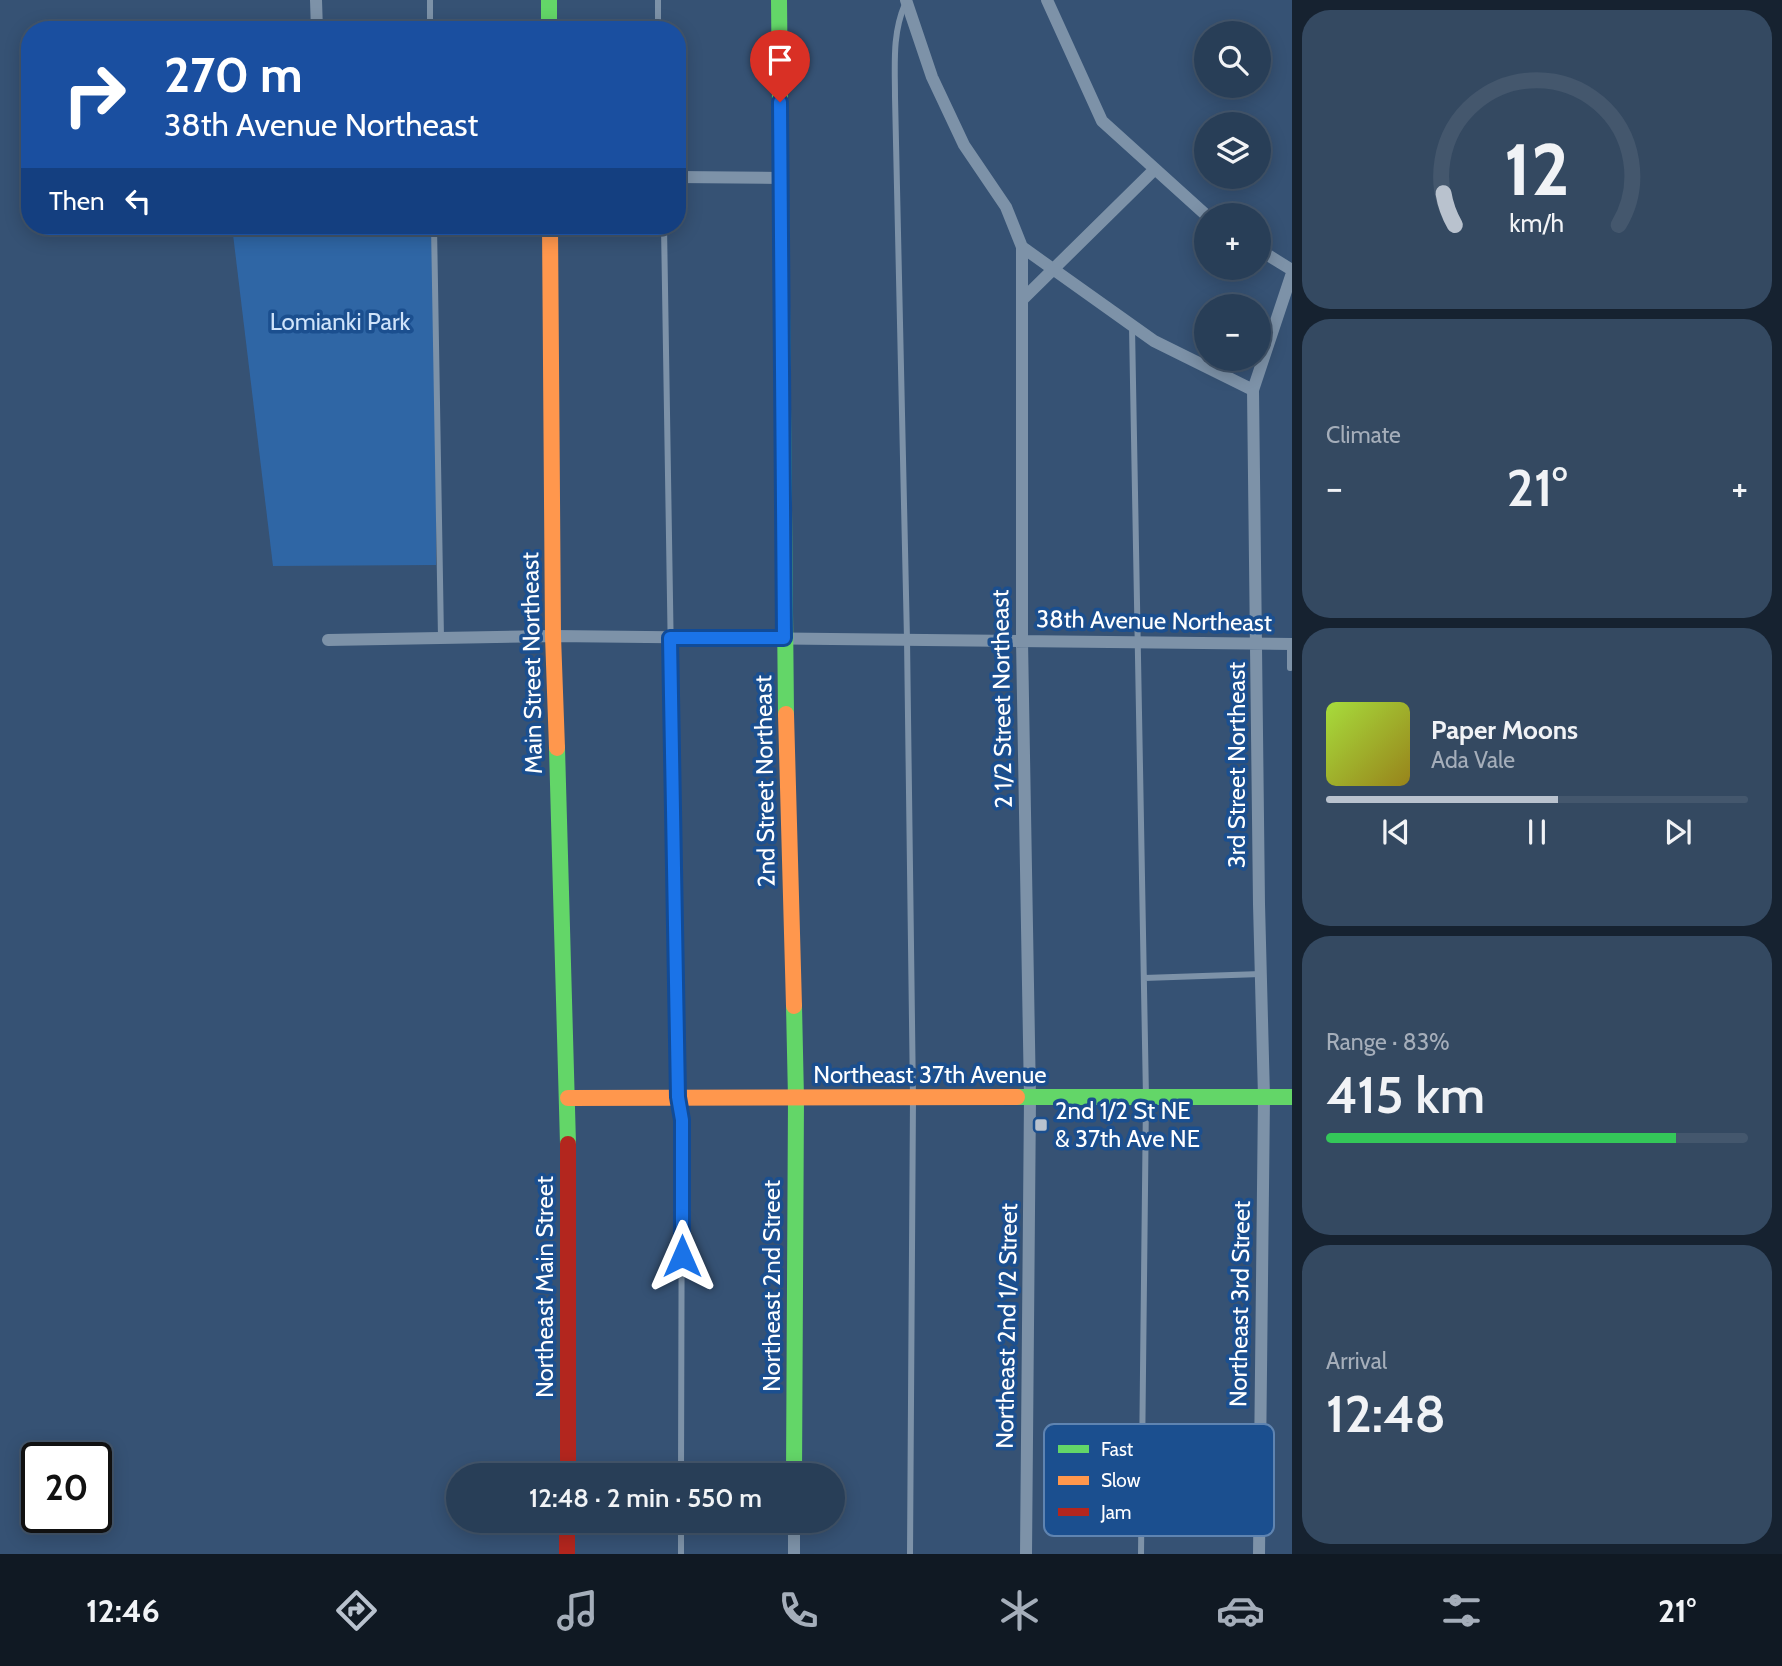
<!DOCTYPE html>
<meta charset="utf-8">
<style>
body{margin:0;font-family:Cabin,sans-serif;background:#344961;color:#f1f3f6;height:100vh;display:flex;flex-direction:column;font-size:26px;white-space:nowrap}
*{box-sizing:border-box;margin:0}
p{font-size:23px;color:#a5aeba}
.icon{flex:none;width:38px;height:38px;fill:none;stroke:currentColor;stroke-width:2;stroke-linecap:round;stroke-linejoin:round}
.map{position:relative;flex:1;overflow:hidden}
.panel{display:flex;flex-direction:column;gap:10px;padding:10px;background:#162230;width:490px}
.panel>*{flex:none}
.banner{position:absolute;left:21px;top:21px;width:665px;height:214px;border-radius:28px;box-shadow:0 4px 18px #0003,0 0 0 2px #44576d;background:#1a4fa0;color:#fff;overflow:hidden}
.controls{position:absolute;left:1194px;top:21px;display:grid;gap:14px}
.controls a{display:grid;place-items:center;width:77px;height:77px;border-radius:50%;background:#283e57;box-shadow:0 4px 18px #0003,0 0 0 2px #44576d;font-size:35px}
.speed{position:absolute;left:21px;top:1442px;display:flex;gap:14px;font-size:35px;font-weight:700;text-align:center}
.speed>*{display:grid;place-content:center;width:91px;height:91px;border-radius:50%;background:#283e57;box-shadow:0 4px 18px #0003,0 0 0 2px #44576d;line-height:1}
.speed .limit{border:4px solid #111;border-radius:10px;background:#fff;color:#111}
.pin{position:absolute;display:grid;place-items:center;width:60px;height:60px;color:#fff;margin:-72px -30px;border-radius:50% 50% 50% 0;rotate:-45deg;box-shadow:0 0 7px #0007}
.pin .icon{rotate:45deg}
.me{position:absolute;width:77px;margin:-38px;rotate:0deg;stroke-linejoin:round;filter:drop-shadow(0 0 5px #0008)}
.turn{display:flex;align-items:center;gap:24px;height:147px;padding:0 28px;font-size:32px}
.turn .icon{width:91px;height:91px;stroke-width:2.5}
.turn b{display:block;font-size:49px;line-height:60px}
.then{display:flex;align-items:center;height:66px;padding:0 28px;background:#0003;gap:14px;font-size:26px}
.big{font-size:52px;font-weight:600;line-height:1.1}
.panel .card{flex:1;display:flex;flex-direction:column;justify-content:center;gap:10px;min-width:0;padding:0 24px;border-radius:28px;background:#344961}
.panel .dial{align-items:center;gap:0}
.dial svg{height:182px;overflow:visible;fill:none;stroke:#44576d;stroke-width:7;stroke-linecap:round;text-anchor:middle}
.dial text{fill:#f1f3f6;stroke:none}
.song{display:flex;align-items:center;gap:21px}
.cover{width:84px;height:84px;border-radius:10px;background:linear-gradient(135deg,hsl(80 70% 55%),hsl(50 70% 35%))}
.played{height:7px;border-radius:4px;background:linear-gradient(90deg,#b9c2ce 55%,#44576d 55%)}
.keys{display:flex;justify-content:space-around;direction:ltr}
.heat{display:flex;justify-content:space-between;align-items:center;font-size:38px;direction:ltr}
.charge{height:10px;border-radius:5px;background:linear-gradient(90deg,#34c759 83%,#44576d 0)}
.trip{position:absolute;left:446px;top:1463px;width:399px;height:70px;border-radius:35px;background:#283e57;box-shadow:0 4px 18px #0003,0 0 0 2px #44576d;font-weight:600;line-height:70px;text-align:center}
.tab-bar{display:flex;height:112px;justify-content:space-around;align-items:center;background:#101923;color:#a5aeba}
.tab-bar .icon{width:49px;height:49px}
.tab-bar .on{color:#b9c2ce}
.tab-bar b{font-size:32px;color:#f1f3f6}
main{display:flex;flex:1;min-height:0}
.map>svg:first-child{display:block}
</style>
<main>
<div class="map">
<svg width="1292" height="1554" viewBox="0 0 1292 1554">
<rect width="100%" height="100%" fill="#365274"/>
<!-- green -->
<path fill="#2f66a5" d="M232,226H436V565L273,566Z"/>
<g fill="none" stroke-linecap="round" stroke-linejoin="round">
<!-- lane -->
<path stroke="#7d92a8" stroke-width="6" d="M658,0V30
M905,4C892,34 895,65 895,97L907,639L913,1098L910,1554
M430,30V0
M434,226L441,638
M664,226L678,1097L682,1120L681,1475
M1132,327L1146,1098L1141,1554
M1290,644V668
M1144,978L1261,974
M681,1521V1554"/>
<!-- street -->
<path stroke="#7d92a8" stroke-width="12" d="M316,0L317,30
M906,0L932,77L964,145L1006,207L1022,247L1154,341L1253,390
M1047,0L1102,121L1206,215
M677,177L782,178
M1022,247V641L1030,1098L1026,1554
M1258,249L1292,270
M1022,300L1155,169
M328,640L553,636L1292,644
M794,1554V1521
M1259,1554L1264,1097L1259,904L1253,390L1292,273"/>
<!-- fast -->
<path stroke="#63d668" stroke-width="16" d="M549,0V30
M779,0L786,714
M557,748L568,1144
M794,1006L796,1098L794,1475
M1017,1097H1292"/>
<!-- slow -->
<path stroke="#ff974d" stroke-width="16" d="M550,226L553,636L557,748
M786,714L794,1006
M568,1098L1017,1097"/>
<!-- jam -->
<path stroke="#b3261e" stroke-width="16" d="M568,1144V1475
M567,1521V1554"/>
</g>
<g fill="none" stroke-linecap="round" stroke-linejoin="round">
<!-- route casing -->
<g stroke="#114b97" stroke-width="18">
<path id="route" d="M682,1256V1120L678,1097L670,638H784L780,102"/>
</g>
<!-- route -->
<use href="#route" stroke="#1a73e8" stroke-width="12"/>
</g>
<!-- markers -->
<rect fill="#b9c2ce" stroke="#1b4f8f" stroke-width="2.5" x="1034" y="1118" width="14" height="14" rx="3.5"/>
<g text-anchor="middle" stroke-width="7" stroke-linejoin="round" paint-order="stroke">
<!-- park labels -->
<g font-size="24" fill="#cfe3fa" stroke="#1b4f8f">
<text x="340" y="330">Lomianki Park</text>
</g>
<!-- street labels -->
<g font-size="24" fill="#fff" stroke="#1b4f8f">
<text transform="translate(1154 621) rotate(1)" y="8">38th Avenue Northeast</text>
<text transform="translate(532 663) rotate(-91)" y="8">Main Street Northeast</text>
<text transform="translate(1002 699) rotate(-91)" y="8">2 1/2 Street Northeast</text>
<text transform="translate(1237 765) rotate(-90)" y="8">3rd Street Northeast</text>
<text transform="translate(765 781) rotate(-91)" y="8">2nd Street Northeast</text>
<text x="930" y="1083">Northeast 37th Avenue</text>
<text transform="translate(772 1286) rotate(-90)" y="8">Northeast 2nd Street</text>
<text transform="translate(545 1287) rotate(-90)" y="8">Northeast Main Street</text>
<text transform="translate(1240 1304) rotate(-89)" y="8">Northeast 3rd Street</text>
<text transform="translate(1007 1326) rotate(-89)" y="8">Northeast 2nd 1/2 Street</text>
</g>
<!-- poi labels -->
<g font-size="24" fill="#fff" stroke="#1b4f8f" text-anchor="start">
<text x="1055" y="1119">2nd 1/2 St NE<tspan x="1055" dy="28">&amp; 37th Ave NE</tspan></text>
</g>
</g>
<!-- legend -->
<rect x="1044" y="1424" width="230" height="112" rx="10" fill="#1b4f8f" stroke="#5f84b1" stroke-width="2"/>
<rect x="1058" y="1445" width="31" height="8" fill="#63d668"/>
<rect x="1058" y="1476" width="31" height="9" fill="#ff974d"/>
<rect x="1058" y="1508" width="31" height="8" fill="#b3261e"/>
<g font-size="19" fill="#fff">
<text x="1101" y="1456">Fast</text>
<text x="1101" y="1487">Slow</text>
<text x="1101" y="1519">Jam</text>
</g>
</svg>
<div class="controls">
<a><svg class="icon" aria-label="search" viewBox="0 0 24 24"><circle cx="10" cy="10" r="6"/><path d="M15 15l6 6"/></svg></a>
<a><svg class="icon" aria-label="layers" viewBox="0 0 24 24"><path d="M12 4l9 5-9 5-9-5zM3 14l9 5 9-5"/></svg></a>
<a>+</a>
<a>−</a>
</div>
<div class="speed"><div class="limit">20</div></div>
<div class="pin" style="left:780px;top:102px;background:#d93025"><svg class="icon" aria-label="arrive" viewBox="0 0 24 24"><path d="M6 21V4h12l-3 4 3 4H6"/></svg></div>
<svg class="me" style="left:682px;top:1256px" viewBox="-20 -20 40 40"><path d="M0-17L14 15 0 8-14 15z" fill="#1a73e8" stroke="#fff" stroke-width="4"/></svg>
<div class="trip">12:48 · 2 min · 550 m</div>
<div class="banner">
<div class="turn"><svg class="icon" aria-label="right" viewBox="0 0 24 24"><path d="M7 20v-9h11M14 6l5 5-5 5"/></svg><div><b>270 m</b>38th Avenue Northeast</div></div>
<div class="then">Then<svg class="icon" aria-label="left" viewBox="0 0 24 24"><path d="M17 20v-9H6M10 6l-5 5 5 5"/></svg></div>
</div>
</div>
<section class="panel">
<div class="card dial"><svg viewBox="0 0 100 80">
<path d="M14 69A42 42 0 1 1 86 69"/>
<path d="M14 69A42 42 0 0 1 9 55" stroke="#b9c2ce"/>
<text x="50" y="56" font-size="32" font-weight="700">12</text>
<text x="50" y="72" font-size="11">km/h</text>
</svg></div>
<div class="card"><p>Climate</p>
<div class="heat"><a>−</a><b class="big">21°</b><a>+</a></div>
</div>
<div class="card">
<div class="song"><i class="cover"></i><div><b>Paper Moons</b><p>Ada Vale</p></div></div>
<div class="played"></div>
<div class="keys"><svg class="icon" aria-label="previous" viewBox="0 0 24 24"><path d="M18 5L8 12l10 7zM5 5v14"/></svg><svg class="icon" aria-label="pause" viewBox="0 0 24 24"><path d="M8 5v14M16 5v14"/></svg><svg class="icon" aria-label="next" viewBox="0 0 24 24"><path d="M6 5l10 7-10 7zM19 5v14"/></svg></div>
</div>
<div class="card"><p>Range · 83%</p><b class="big">415 km</b><div class="charge"></div></div>
<div class="card"><p>Arrival</p><b class="big">12:48</b></div>
</section>
</main>
<nav class="tab-bar">
<b>12:46</b>
<svg class="icon on" aria-label="directions" viewBox="0 0 24 24"><path d="M12 3l9 9-9 9-9-9zM9 14v-3h6M13 9l2 2-2 2"/></svg>
<svg class="icon" aria-label="music" viewBox="0 0 24 24"><path d="M9 18V5l10-2v13"/><circle cx="6" cy="18" r="3"/><circle cx="16" cy="16" r="3"/></svg>
<svg class="icon" aria-label="phone" viewBox="0 0 24 24"><path d="M5 4h4l2 5-3 2q2 4 5 5l2-3 5 2v4C11 20 4 13 5 4z"/></svg>
<svg class="icon" aria-label="climate" viewBox="0 0 24 24"><path d="M12 3v18M4 7l16 10M4 17L20 7"/></svg>
<svg class="icon" aria-label="car" viewBox="0 0 24 24"><path d="M5 17H2v-5l4-1 3-4h7l3 4 3 1v5h-3M9 17h6M6 11h13"/><circle cx="7" cy="17" r="2"/><circle cx="17" cy="17" r="2"/></svg>
<svg class="icon" aria-label="filters" viewBox="0 0 24 24"><path d="M4 7h16M4 17h16"/><circle cx="9" cy="7" r="2"/><circle cx="15" cy="17" r="2"/></svg>
<b>21°</b>
</nav>
